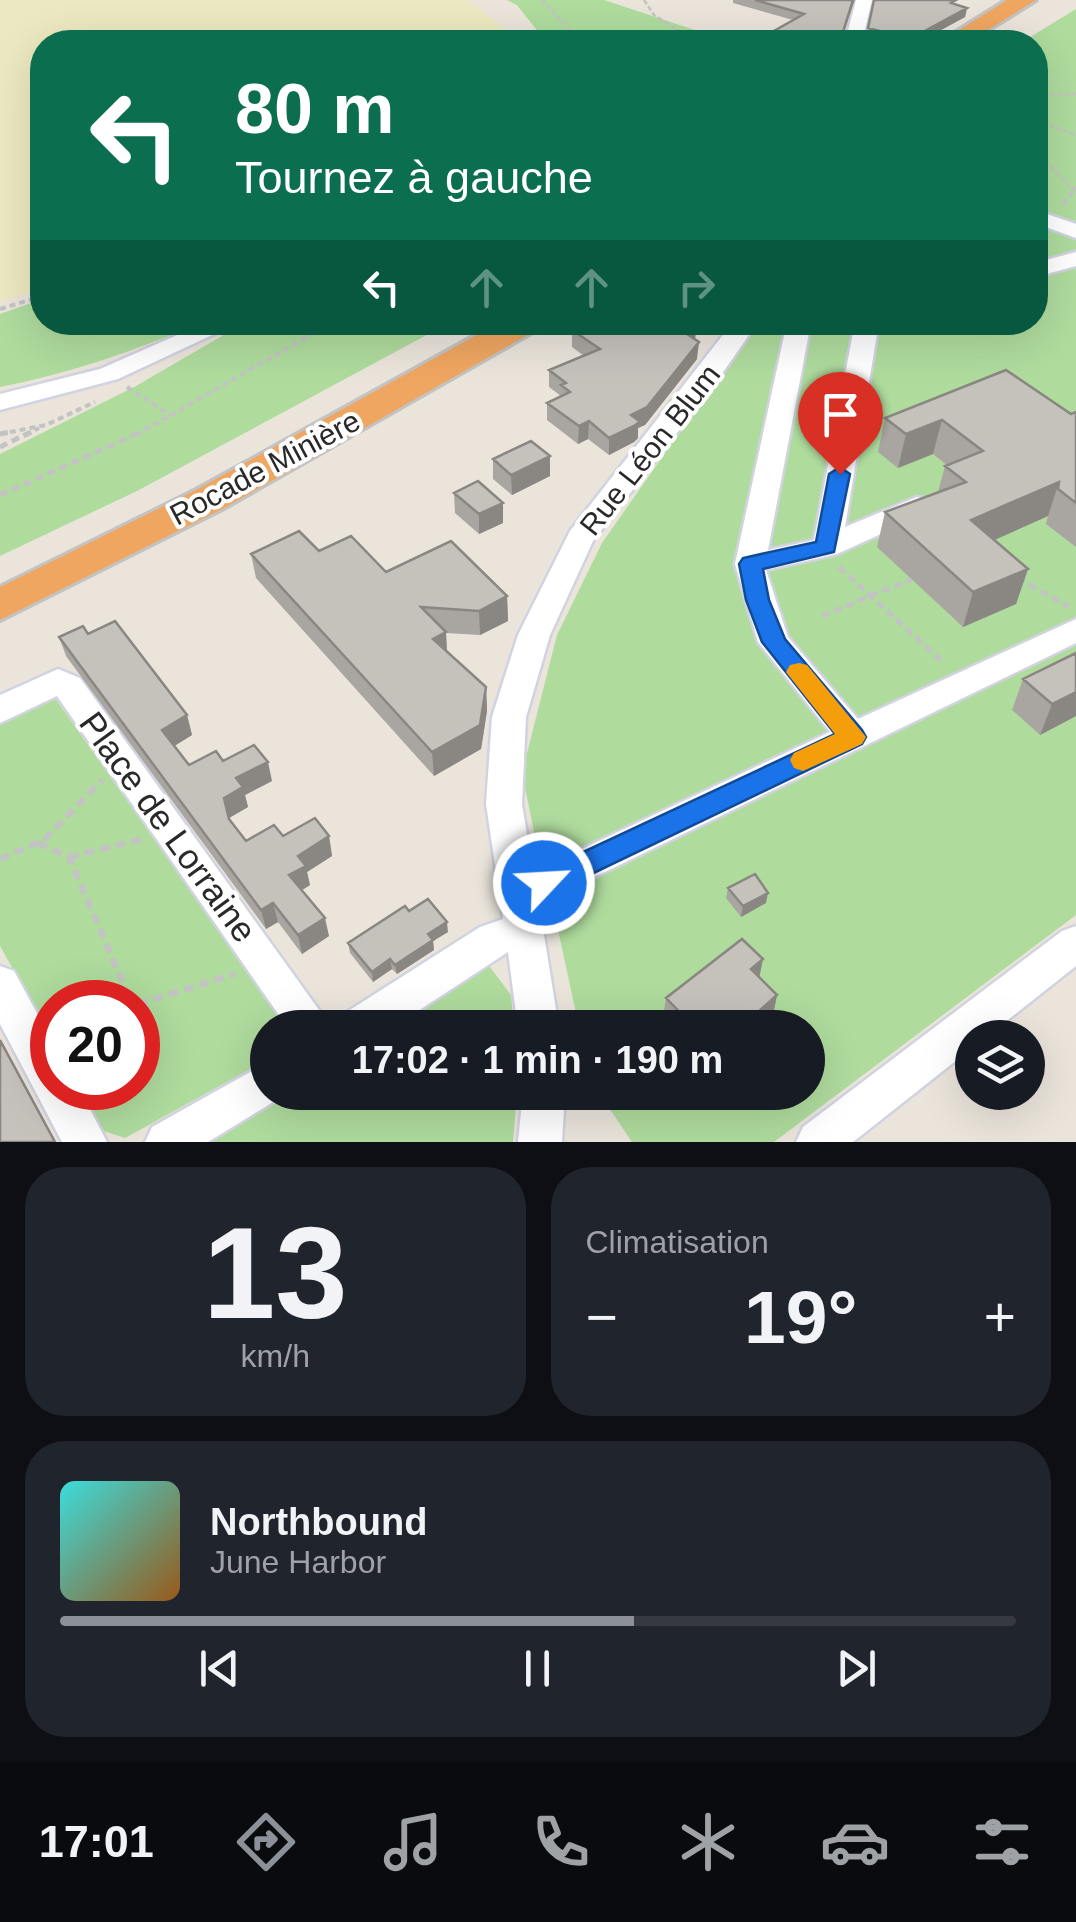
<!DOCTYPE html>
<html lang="fr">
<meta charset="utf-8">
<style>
body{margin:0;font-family:Helvetica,sans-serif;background:#20242c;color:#f1f3f6;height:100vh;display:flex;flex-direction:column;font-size:38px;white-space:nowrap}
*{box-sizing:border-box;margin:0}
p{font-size:32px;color:#9ea1a6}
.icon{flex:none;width:55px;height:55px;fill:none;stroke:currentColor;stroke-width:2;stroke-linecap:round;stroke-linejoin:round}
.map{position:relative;height:1142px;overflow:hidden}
.drawer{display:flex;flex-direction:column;gap:25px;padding:25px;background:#0d0f14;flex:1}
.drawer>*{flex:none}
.banner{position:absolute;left:30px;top:30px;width:1018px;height:305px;border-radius:40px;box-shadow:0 10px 40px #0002;background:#0b6e4f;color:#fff;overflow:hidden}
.tools{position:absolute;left:955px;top:1020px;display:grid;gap:20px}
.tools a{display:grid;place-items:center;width:90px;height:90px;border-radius:50%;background:#171b24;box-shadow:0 10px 40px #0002;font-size:50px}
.speed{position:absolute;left:30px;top:980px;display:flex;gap:20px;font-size:50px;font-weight:700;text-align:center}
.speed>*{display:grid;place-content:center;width:130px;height:130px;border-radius:50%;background:#171b24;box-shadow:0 10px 40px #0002;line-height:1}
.speed .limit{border:15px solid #d22;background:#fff;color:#111}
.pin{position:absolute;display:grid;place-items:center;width:85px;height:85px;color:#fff;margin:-102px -42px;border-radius:50% 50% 50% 0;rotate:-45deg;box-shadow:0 0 10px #0007}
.pin .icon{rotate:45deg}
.me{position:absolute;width:110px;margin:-55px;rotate:65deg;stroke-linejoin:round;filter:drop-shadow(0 0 8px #0008)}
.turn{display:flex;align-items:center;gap:35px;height:210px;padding:0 40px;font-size:45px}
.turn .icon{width:130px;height:130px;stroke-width:2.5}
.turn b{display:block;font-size:70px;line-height:85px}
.lanes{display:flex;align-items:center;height:95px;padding:0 40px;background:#0003;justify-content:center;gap:50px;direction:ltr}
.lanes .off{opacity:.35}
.big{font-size:75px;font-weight:600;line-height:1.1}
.drawer .card{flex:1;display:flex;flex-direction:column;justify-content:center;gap:15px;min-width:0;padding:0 35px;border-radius:40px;background:#20242c}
.drawer .dial{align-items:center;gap:0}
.dial b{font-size:130px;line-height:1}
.song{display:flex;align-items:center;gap:30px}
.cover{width:120px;height:120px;border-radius:15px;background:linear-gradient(135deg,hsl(180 70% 55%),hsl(30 70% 35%))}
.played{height:10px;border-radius:5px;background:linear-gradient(90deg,#8c9099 60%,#363941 60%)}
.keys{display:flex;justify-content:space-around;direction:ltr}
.heat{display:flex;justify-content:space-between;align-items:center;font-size:55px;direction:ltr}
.drawer .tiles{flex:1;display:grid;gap:25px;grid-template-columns:1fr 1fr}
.card:last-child{grid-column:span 2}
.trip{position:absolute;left:250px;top:1010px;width:575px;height:100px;border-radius:50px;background:#171b24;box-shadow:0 10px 40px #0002;font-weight:600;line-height:100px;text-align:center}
.menu{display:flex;height:160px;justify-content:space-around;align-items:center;background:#090b0e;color:#9ea1a6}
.menu .icon{width:70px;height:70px}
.menu .active{color:#8c9099}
.menu b{font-size:45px;color:#f1f3f6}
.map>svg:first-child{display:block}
</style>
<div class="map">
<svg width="1076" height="1142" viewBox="0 0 1076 1142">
<rect width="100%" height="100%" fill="#eae4db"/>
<!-- green -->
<path fill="#afdb9d" d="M507,0H604L731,42H539L543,38L517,5Z
M1076,9V915L774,1142H632L599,1093L808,1092V1028L579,1027L552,902L563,876L540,861L522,773L557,635L602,543L756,323L1035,322V42H1022Z
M42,299V322L200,323C135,351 71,373 0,387V314Z
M246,322L449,323L137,491L0,556V454L136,386Z
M55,698L286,1027L268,1028L267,1060L125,1138L104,1131L80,1088H138V1002H52V1039L0,946V719L40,700Z
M487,963L511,995L514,1027L378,1028Z
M269,1093H517L513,1142H185Z"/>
<!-- sand -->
<path fill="#ece8c1" d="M0,0H467L507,30L543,38L539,42H42V289L0,302Z"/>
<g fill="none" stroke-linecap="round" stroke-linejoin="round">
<!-- minor casing -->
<g stroke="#d1d3e0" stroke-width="5">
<path id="minor" d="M856,0H872L862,42H845Z
M1035,210L1076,224V238L1035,223Z
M1076,252V266L1035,277V263Z
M207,322H240L118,379L0,410V394L100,369Z
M733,322H758L712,388L593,541L550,635L526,717L522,804L533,872L830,732L758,642L735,564L787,322H811L768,550L814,540L855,322H879L845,527L917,497L927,499L931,506L927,513L837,554L766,570L788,637L858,719L1076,619V643L539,904L559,1028H518L508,952L392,1028H336L342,1015L480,927L503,919L486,804L492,717L518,635L570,531Z
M58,669L80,678L332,1028H288L57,696L0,723V695Z
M1076,926V966L985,1038H972V1048L853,1142H796L803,1127L1062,931Z
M0,966L14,971L52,1041V1088H79L107,1142H62L0,1024Z
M268,1062V1092H285L283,1096L208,1142H145L152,1127Z
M523,1092H565L562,1142H518Z"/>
</g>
<!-- highway casing -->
<g stroke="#c3c3c3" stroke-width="6">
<path id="highway" d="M1007,0H1036L969,42H940Z
M500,322H543L538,329L224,508L0,620V587L196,490Z"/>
</g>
<!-- path-far3 -->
<path stroke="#c3c3c3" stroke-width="2.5" stroke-dasharray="5 2.5" stroke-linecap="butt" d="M542,0L581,42
M644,0L654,15L697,42
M1035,96L1076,94
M1035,120L1076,135
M1035,150L1073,190
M1073,191L1076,187"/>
<!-- path-far2 -->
<path stroke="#c3c3c3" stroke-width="4" stroke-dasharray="6 4" stroke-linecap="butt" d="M1063,205L1075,189
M0,309L42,296
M127,387L170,415
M0,434L46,425L95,402
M26,435L39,428
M136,435L333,322"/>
<!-- path-far1 -->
<path stroke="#c3c3c3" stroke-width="5" stroke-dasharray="8 5" stroke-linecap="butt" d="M0,434L10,432
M0,447L31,432
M0,495L141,432
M839,567L945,664
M1018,578L1069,607
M822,616L912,579"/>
<!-- path -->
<path stroke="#c3c3c3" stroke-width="6" stroke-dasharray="10 6" stroke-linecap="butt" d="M38,843L69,857L131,1002
M69,857L143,839
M0,859L44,840L102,780
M138,1004L235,974"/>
<!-- minor -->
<use href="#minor" fill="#fff" fill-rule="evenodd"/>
<!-- highway -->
<use href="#highway" fill="#efa661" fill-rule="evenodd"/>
</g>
<!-- wall -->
<path fill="#a9a6a1" d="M733,0H855L844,32L852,36L851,42H755L756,41L793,20L733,3Z
M874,0L959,6L967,8L965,17L919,42H886L867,37Z
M572,330L695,340L697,359L645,425L638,428V438L634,442L609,455L588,439L578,444L547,420V403L561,396L549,387V370L584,356L572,347Z
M1076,412V547L1046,524L1048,516L994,540L1028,569L1016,604L963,627L877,547L885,512L938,492L945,466L947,465L933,454L898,468L878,452L885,418L1071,414Z
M493,459L550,476L512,495L493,479Z
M454,493L503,523L479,534L455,513Z
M319,551L386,572L507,596L508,621L480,635L446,633L447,651L486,687L487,711L481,749L434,776L256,578L251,554Z
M88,634L187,715L192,735L174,746L189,765L223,761L272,781L245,795L248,807L229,818L246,841L283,836H329L332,856L307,872L310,885L302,890L329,936L302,954L278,922L266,929L66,656L59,637Z
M1076,653V716L1040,735L1012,710L1023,679Z
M728,888L766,903L741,917L726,898Z
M409,911L448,932L433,941L434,950L397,974L392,969L373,982L350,953L348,943Z
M759,977L777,995L773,1015L758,1028H673L663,1017L666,998Z"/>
<!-- shaded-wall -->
<path fill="#8a8783" d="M967,8L965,17L919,42H909L910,39Z
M697,323L695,340L681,330Z
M699,342L697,359L645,425L638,428V438L634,442L609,455V438Z
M942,420L933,454L898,468L906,434Z
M589,421L588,439L578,444L579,426Z
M550,456V476L512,495L511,475Z
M1059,482L1048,516L961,555L971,520Z
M503,503V523L479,534V514Z
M1028,569L1016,604L963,627L973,592Z
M507,596L508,621L480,635L479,611Z
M446,632L447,656L433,639Z
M486,687L487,711L481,749L434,776L432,752Z
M1076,692V716L1040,735L1052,704Z
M187,715L192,735L168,750L162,730Z
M268,762L272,781L245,795L248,807L229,818L224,798L236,778Z
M329,836L332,856L307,872L310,885L294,895L289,875L298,856Z
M768,893L766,903L741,917L743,906Z
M273,903L278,922L266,929L261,910Z
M325,918L329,936L302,954L298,935Z
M447,922L448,932L433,941L434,950L397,974L395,965L428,934Z
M390,959L392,969L373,982L372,972Z
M763,959L759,979L751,969Z
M777,995L773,1015L758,1028H740Z"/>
<!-- building -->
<path fill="#c5c1bb" stroke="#8a8783" stroke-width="2.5" d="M755,0H853L843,32L852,36L841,42H761L756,41L804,14Z
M874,0H956L951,3L967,8L910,39L868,28Z
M589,322L697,323L681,330L699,342L647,407L631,415L639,421L636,425L609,438L589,421L579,426L547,403L570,392L561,385L566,383L549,370L600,349L572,330Z
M1006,370L1071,414L1076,412V503L1058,489L1059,482L971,520L1028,569L973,592L885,512L966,482L945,466L983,451L942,420L906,434L885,418Z
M531,441L550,456L511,475L493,459Z
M478,481L503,503L479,514L454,493Z
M299,531L319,551L351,536L386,572L451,541L507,596L479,611L421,607L446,632L433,639L486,687L480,725L432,752L251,554Z
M115,621L187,715L162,730L189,765L216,751L223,761L254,745L268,762L236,778L243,787L224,798L229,819L246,841L274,825L283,836L315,818L329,836L298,856L306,866L289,875L325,918L298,935L273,903L261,910L59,637L83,626L88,634Z
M1076,653V692L1052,704L1023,679Z
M755,874L768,893L743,906L728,888Z
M428,899L447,922L428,934L433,940L395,965L390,959L372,972L348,943L405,906L409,911Z
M742,939L763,959L751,969L777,995L740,1028H695L666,998Z
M0,1040L55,1142H0Z"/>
<!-- route -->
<path fill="#1a73e8" stroke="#114b97" stroke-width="2.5" d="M840,467L850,474L834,552L763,569L769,600L785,639L862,730L866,737L862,744L554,892L544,895L534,892L530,883L534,875L835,734L762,642L746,600L739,564L743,558L816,542L829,474Z"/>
<!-- slow -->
<path fill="#f59e0b" d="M799,663L807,665L866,737L862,744L803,771L794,768L790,760L794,753L835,734L786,672L790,665Z"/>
<g text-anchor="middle" stroke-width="8" stroke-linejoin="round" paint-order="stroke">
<!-- street labels -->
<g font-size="30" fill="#292929" stroke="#fff">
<text transform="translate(650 450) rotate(-52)" y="10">Rue Léon Blum</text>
<text transform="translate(265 468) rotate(-28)" y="10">Rocade Minière</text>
</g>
<!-- near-street labels -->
<g font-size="35" fill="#292929" stroke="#fff">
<text transform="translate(168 827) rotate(54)" y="12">Place de Lorraine</text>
</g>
</g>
</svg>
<div class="tools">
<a><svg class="icon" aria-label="layers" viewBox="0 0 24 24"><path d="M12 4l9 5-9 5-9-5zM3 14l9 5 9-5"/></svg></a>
</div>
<div class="speed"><div class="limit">20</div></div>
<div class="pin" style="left:840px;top:474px;background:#d93025"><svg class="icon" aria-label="arrive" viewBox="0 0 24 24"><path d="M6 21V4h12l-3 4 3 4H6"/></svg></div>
<svg class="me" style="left:544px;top:883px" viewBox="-20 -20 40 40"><circle r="17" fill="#1a73e8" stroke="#fff" stroke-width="3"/><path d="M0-11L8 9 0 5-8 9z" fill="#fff"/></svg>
<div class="trip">17:02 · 1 min · 190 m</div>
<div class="banner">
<div class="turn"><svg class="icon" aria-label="left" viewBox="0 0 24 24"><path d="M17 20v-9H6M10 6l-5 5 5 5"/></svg><div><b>80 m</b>Tournez à gauche</div></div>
<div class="lanes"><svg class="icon" aria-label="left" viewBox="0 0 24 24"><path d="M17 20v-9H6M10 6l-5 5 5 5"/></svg><svg class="icon off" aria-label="ahead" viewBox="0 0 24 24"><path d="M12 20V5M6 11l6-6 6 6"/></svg><svg class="icon off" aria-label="ahead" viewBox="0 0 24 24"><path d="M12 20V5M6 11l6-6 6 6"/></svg><svg class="icon off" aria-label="right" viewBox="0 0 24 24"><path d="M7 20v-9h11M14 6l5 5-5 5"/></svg></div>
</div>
</div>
<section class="drawer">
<div class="tiles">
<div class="card dial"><b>13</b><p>km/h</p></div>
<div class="card"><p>Climatisation</p>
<div class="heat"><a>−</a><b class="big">19°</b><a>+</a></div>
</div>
<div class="card">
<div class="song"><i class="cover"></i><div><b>Northbound</b><p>June Harbor</p></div></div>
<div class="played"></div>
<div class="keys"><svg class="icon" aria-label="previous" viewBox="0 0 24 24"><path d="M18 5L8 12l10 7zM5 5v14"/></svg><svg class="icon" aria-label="pause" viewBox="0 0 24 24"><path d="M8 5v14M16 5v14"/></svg><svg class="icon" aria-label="next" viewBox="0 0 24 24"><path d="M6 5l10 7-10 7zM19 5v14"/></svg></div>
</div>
</div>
</section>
<nav class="menu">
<b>17:01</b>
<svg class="icon active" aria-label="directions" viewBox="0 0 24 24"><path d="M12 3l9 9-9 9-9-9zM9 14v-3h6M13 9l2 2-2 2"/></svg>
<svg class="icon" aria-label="music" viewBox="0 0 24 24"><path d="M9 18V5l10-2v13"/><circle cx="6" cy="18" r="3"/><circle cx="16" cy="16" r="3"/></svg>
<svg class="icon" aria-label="phone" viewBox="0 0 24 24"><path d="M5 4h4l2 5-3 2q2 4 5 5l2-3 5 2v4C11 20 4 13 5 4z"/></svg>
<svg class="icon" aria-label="climate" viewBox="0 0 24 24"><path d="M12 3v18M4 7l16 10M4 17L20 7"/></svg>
<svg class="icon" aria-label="car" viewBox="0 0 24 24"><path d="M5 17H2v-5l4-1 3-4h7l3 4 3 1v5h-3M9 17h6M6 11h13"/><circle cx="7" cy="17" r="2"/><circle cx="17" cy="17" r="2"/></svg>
<svg class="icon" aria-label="filters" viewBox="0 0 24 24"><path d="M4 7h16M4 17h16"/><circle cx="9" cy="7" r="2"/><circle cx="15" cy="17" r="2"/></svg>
</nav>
